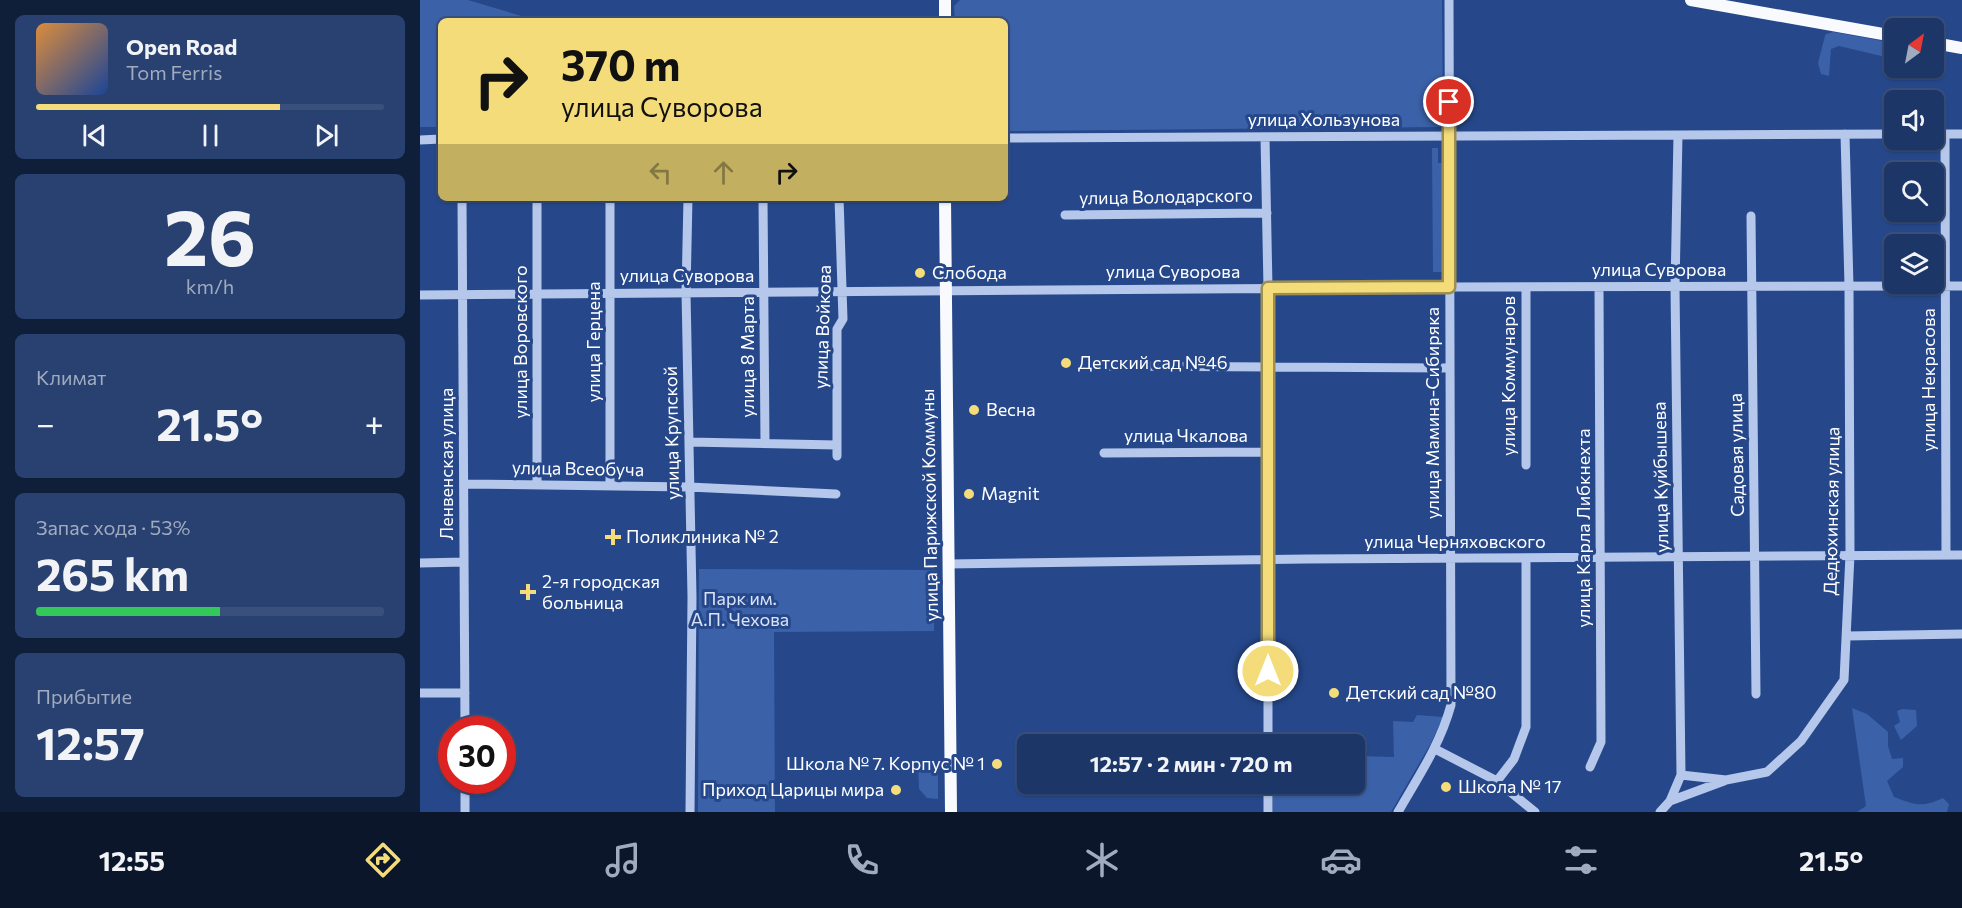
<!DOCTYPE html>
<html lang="ru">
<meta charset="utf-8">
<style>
body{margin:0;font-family:Commissioner,sans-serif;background:#294171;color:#f1f3f6;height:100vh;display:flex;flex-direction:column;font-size:22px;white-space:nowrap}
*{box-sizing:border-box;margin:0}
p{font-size:20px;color:#a0abc0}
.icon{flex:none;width:33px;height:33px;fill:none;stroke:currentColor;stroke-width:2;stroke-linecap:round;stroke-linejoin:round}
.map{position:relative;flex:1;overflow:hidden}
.panel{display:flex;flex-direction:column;gap:15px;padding:15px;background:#0f1e39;width:420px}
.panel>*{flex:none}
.hud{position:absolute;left:18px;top:18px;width:570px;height:183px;border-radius:9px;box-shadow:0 2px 4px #0004,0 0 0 2px #3a507c;background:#f3dc79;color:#111;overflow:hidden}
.needle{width:39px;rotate:32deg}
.controls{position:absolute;left:1464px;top:18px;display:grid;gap:12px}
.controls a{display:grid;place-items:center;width:60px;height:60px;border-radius:9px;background:#1c3668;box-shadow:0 2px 4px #0004,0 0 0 2px #3a507c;font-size:30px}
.speed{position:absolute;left:18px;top:716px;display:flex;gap:12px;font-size:30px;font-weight:700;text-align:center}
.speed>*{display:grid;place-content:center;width:78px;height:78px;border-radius:50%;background:#1c3668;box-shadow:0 2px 4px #0004,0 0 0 2px #3a507c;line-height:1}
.speed .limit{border:9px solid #d22;background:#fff;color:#111}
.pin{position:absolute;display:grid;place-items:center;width:51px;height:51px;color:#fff;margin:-26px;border:3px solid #fff;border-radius:50%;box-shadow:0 2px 6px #0007}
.me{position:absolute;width:66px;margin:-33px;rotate:0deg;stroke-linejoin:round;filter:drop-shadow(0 0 4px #0008)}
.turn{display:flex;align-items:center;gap:21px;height:126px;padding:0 24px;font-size:27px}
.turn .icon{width:78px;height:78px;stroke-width:2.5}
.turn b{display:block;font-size:42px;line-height:51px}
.lanes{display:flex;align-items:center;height:57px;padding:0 24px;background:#0003;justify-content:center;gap:30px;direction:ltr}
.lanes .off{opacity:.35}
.big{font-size:45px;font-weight:700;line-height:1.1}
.panel .tile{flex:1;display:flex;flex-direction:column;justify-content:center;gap:9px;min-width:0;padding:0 21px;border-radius:9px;background:#294171}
.panel .dial{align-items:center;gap:0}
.dial b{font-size:78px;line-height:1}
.song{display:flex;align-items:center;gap:18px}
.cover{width:72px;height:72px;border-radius:9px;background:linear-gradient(135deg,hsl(30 70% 55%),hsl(220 70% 35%))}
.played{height:6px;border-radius:3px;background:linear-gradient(90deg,#f3dc79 70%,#3a507c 70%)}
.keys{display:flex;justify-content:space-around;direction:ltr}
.heat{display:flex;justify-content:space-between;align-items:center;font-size:33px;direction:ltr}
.charge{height:9px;border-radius:4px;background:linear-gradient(90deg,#34c759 53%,#3a507c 0)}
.trip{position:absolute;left:597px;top:734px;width:348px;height:60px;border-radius:9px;background:#1c3668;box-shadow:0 2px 4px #0004,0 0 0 2px #3a507c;font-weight:700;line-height:60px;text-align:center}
.tabs{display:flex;height:96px;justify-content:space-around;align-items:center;background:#0b162a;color:#a0abc0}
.tabs .icon{width:42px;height:42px}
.tabs .selected{color:#f3dc79}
.tabs b{font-size:27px;color:#f1f3f6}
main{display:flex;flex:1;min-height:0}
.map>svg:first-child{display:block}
</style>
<main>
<section class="panel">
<div class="tile">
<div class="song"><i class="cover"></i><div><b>Open Road</b><p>Tom Ferris</p></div></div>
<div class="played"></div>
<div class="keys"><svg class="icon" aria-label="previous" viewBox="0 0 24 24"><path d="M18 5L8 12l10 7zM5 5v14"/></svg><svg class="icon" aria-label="pause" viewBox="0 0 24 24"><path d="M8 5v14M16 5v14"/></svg><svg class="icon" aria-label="next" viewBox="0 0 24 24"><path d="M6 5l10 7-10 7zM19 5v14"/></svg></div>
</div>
<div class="tile dial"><b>26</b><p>km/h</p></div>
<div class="tile"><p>Климат</p>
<div class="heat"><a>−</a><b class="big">21.5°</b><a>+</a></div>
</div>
<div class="tile"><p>Запас хода · 53%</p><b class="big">265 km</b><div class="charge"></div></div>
<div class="tile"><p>Прибытие</p><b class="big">12:57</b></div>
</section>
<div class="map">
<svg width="1542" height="812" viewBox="0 0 1542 812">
<rect width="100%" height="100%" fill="#26488b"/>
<!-- green -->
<path fill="#3b61a8" d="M0,0H48L118,21H21V127H0Z
M540,0H1022L1023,127L585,131V21H535L534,6Z
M1413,32L1474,43V59L1419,46L1411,49L1409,76L1401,74L1398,63L1405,36L1406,34Z
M1012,148H1018V163H1023L1024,272H1013Z
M279,569L515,570L514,631L354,632L355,812H278Z
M1432,708L1447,714L1468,732V746L1472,759L1483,758V767L1467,781L1474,797C1495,805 1502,808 1523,798L1529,804L1527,812H1437L1446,806Z
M1482,709L1496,710L1497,726L1481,740L1474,726L1480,722L1477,711Z
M997,715L1023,717L1011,743L971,812H853V783H934L935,756L974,757L973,721L993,722Z
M501,759H518V799L507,798L499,789L498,764Z"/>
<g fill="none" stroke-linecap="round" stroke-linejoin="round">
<!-- minor -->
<path stroke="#b5c7ea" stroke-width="9" d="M1514,134H1542
M1525,134L1526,555
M845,137L848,288V744
M585,138L1474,134
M0,140L21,139
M42,198L45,729
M117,198V485
M268,198L266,292L272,597L270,812
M343,198L345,443
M645,215L847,213
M1331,216L1336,694
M1106,287V465
M0,295L1029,287L1542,286
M690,366L1030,368
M269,442L417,445
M684,453L849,452
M417,456V329L423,319L419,198
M44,484L269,487L416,494
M190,486V198
M0,563L44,562
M528,564L887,559L1542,555
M1427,636L1542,634
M0,693H45
M1015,749L1077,781L1115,812
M1170,767L1181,742L1179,287
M1261,775L1306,780L1347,772L1381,741L1424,680L1430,555L1429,286L1425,134
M45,780V812
M1077,781L1094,759L1106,727V558
M848,783V812
M1250,801L1304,781
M978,812C998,777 1020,745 1031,705L1029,0
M1240,812L1250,801L1261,775L1255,287L1258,135"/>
<!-- major -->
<path stroke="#f8fafe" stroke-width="12" d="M525,0V21
M1271,0L1474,36
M1514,43L1542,48
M525,198L531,812"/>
</g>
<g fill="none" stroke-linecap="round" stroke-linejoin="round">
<!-- route casing -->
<g stroke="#9e8f4f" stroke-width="15">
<path id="route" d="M848,671V288L1029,287V102"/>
</g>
<!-- route -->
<use href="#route" stroke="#f3dc79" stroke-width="10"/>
</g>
<!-- markers -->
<g fill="#f3dc79" stroke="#26488b" stroke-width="2">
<circle cx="500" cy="273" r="6"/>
<circle cx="646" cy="363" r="6"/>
<circle cx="554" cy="410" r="6"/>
<circle cx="549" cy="494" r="6"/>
<path d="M190 528h6v6h6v6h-6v6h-6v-6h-6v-6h6z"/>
<path d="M105 583h6v6h6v6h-6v6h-6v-6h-6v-6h6z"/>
<circle cx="914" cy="693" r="6"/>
<circle cx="577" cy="764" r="6"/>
<circle cx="1026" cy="787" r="6"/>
<circle cx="476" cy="790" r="6"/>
</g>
<g text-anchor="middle" stroke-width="6" stroke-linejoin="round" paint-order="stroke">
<!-- street labels -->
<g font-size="18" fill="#fff" stroke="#26488b">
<text x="904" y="126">улица Хользунова</text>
<text transform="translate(746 197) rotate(-1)" y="6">улица Володарского</text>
<text x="1239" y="276">улица Суворова</text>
<text x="753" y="278">улица Суворова</text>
<text x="267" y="282">улица Суворова</text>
<text transform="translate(403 327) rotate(-88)" y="6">улица Войкова</text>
<text transform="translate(101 342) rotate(-90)" y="6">улица Воровского</text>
<text transform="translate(174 342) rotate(-90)" y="6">улица Герцена</text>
<text transform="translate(328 357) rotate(-90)" y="6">улица 8 Марта</text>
<text transform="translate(1089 376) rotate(-90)" y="6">улица Коммунаров</text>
<text transform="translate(1509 380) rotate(-90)" y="6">улица Некрасова</text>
<text transform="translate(1013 413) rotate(-90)" y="6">улица Мамина-Сибиряка</text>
<text transform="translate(252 433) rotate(-91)" y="6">улица Крупской</text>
<text x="766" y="442">улица Чкалова</text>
<text transform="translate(1317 455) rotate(-91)" y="6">Садовая улица</text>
<text transform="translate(27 464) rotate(-90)" y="6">Ленвенская улица</text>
<text transform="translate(158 469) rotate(1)" y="6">улица Всеобуча</text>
<text transform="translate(1241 477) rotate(-91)" y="6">улица Куйбышева</text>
<text transform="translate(510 505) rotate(-91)" y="6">улица Парижской Коммуны</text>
<text transform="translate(1412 511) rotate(-89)" y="6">Дедюхинская улица</text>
<text transform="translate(1164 528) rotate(-90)" y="6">улица Карла Либкнехта</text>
<text x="1035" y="548">улица Черняховского</text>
</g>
<!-- poi labels -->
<g font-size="18" fill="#fff" stroke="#26488b" text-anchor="start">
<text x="512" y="279">Слобода</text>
<text x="658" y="369">Детский сад №46</text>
<text x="566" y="416">Весна</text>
<text x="561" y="500">Magnit</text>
<text x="206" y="543">Поликлиника № 2</text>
<text x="122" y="588">2-я городская<tspan x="122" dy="21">больница</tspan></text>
<text x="926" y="699">Детский сад №80</text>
<text x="565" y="770" text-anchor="end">Школа № 7. Корпус № 1</text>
<text x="1038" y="793">Школа № 17</text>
<text x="464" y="796" text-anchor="end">Приход Царицы мира</text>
</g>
<!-- park labels -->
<g font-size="18" fill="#d9e4f8" stroke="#26488b">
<text x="320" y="605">Парк им.<tspan x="320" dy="21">А.П. Чехова</tspan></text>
</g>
</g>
</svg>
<div class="controls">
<a><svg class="needle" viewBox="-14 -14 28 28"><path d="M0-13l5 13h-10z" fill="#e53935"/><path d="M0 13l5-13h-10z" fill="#a0abc0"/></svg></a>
<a><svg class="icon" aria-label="sound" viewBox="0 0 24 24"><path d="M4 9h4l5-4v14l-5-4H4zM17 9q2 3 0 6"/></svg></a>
<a><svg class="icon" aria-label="search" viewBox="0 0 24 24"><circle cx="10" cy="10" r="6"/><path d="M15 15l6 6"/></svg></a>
<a><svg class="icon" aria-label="layers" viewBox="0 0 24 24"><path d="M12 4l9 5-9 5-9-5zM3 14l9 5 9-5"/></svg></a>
</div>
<div class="speed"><div class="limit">30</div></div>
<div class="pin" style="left:1029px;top:102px;background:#d93025"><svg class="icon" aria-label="arrive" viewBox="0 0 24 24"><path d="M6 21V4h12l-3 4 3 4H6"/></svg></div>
<svg class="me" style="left:848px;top:671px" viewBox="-20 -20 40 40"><circle r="17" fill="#f3dc79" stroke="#fff" stroke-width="3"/><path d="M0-11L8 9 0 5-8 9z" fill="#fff"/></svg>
<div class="trip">12:57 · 2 мин · 720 m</div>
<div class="hud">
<div class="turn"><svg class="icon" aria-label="right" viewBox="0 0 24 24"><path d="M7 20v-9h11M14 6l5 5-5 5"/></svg><div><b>370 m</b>улица Суворова</div></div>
<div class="lanes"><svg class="icon off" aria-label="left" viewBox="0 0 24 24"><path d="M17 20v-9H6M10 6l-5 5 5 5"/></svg><svg class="icon off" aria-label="ahead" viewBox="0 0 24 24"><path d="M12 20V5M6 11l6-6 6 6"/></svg><svg class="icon" aria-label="right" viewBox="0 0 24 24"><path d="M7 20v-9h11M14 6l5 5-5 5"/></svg></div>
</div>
</div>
</main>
<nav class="tabs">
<b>12:55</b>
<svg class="icon selected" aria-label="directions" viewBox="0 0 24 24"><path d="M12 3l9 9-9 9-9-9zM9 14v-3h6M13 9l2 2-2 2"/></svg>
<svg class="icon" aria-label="music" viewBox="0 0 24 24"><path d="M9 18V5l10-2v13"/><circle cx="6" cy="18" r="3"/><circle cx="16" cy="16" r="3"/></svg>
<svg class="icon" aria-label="phone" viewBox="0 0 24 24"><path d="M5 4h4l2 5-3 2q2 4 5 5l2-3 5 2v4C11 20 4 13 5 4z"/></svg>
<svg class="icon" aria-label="climate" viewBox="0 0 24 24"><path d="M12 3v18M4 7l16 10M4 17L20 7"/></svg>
<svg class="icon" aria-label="car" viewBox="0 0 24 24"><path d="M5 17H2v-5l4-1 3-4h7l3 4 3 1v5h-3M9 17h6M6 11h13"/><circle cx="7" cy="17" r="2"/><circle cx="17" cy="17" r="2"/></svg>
<svg class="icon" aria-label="filters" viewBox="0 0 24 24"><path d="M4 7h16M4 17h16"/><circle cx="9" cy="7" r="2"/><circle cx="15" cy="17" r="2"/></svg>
<b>21.5°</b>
</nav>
